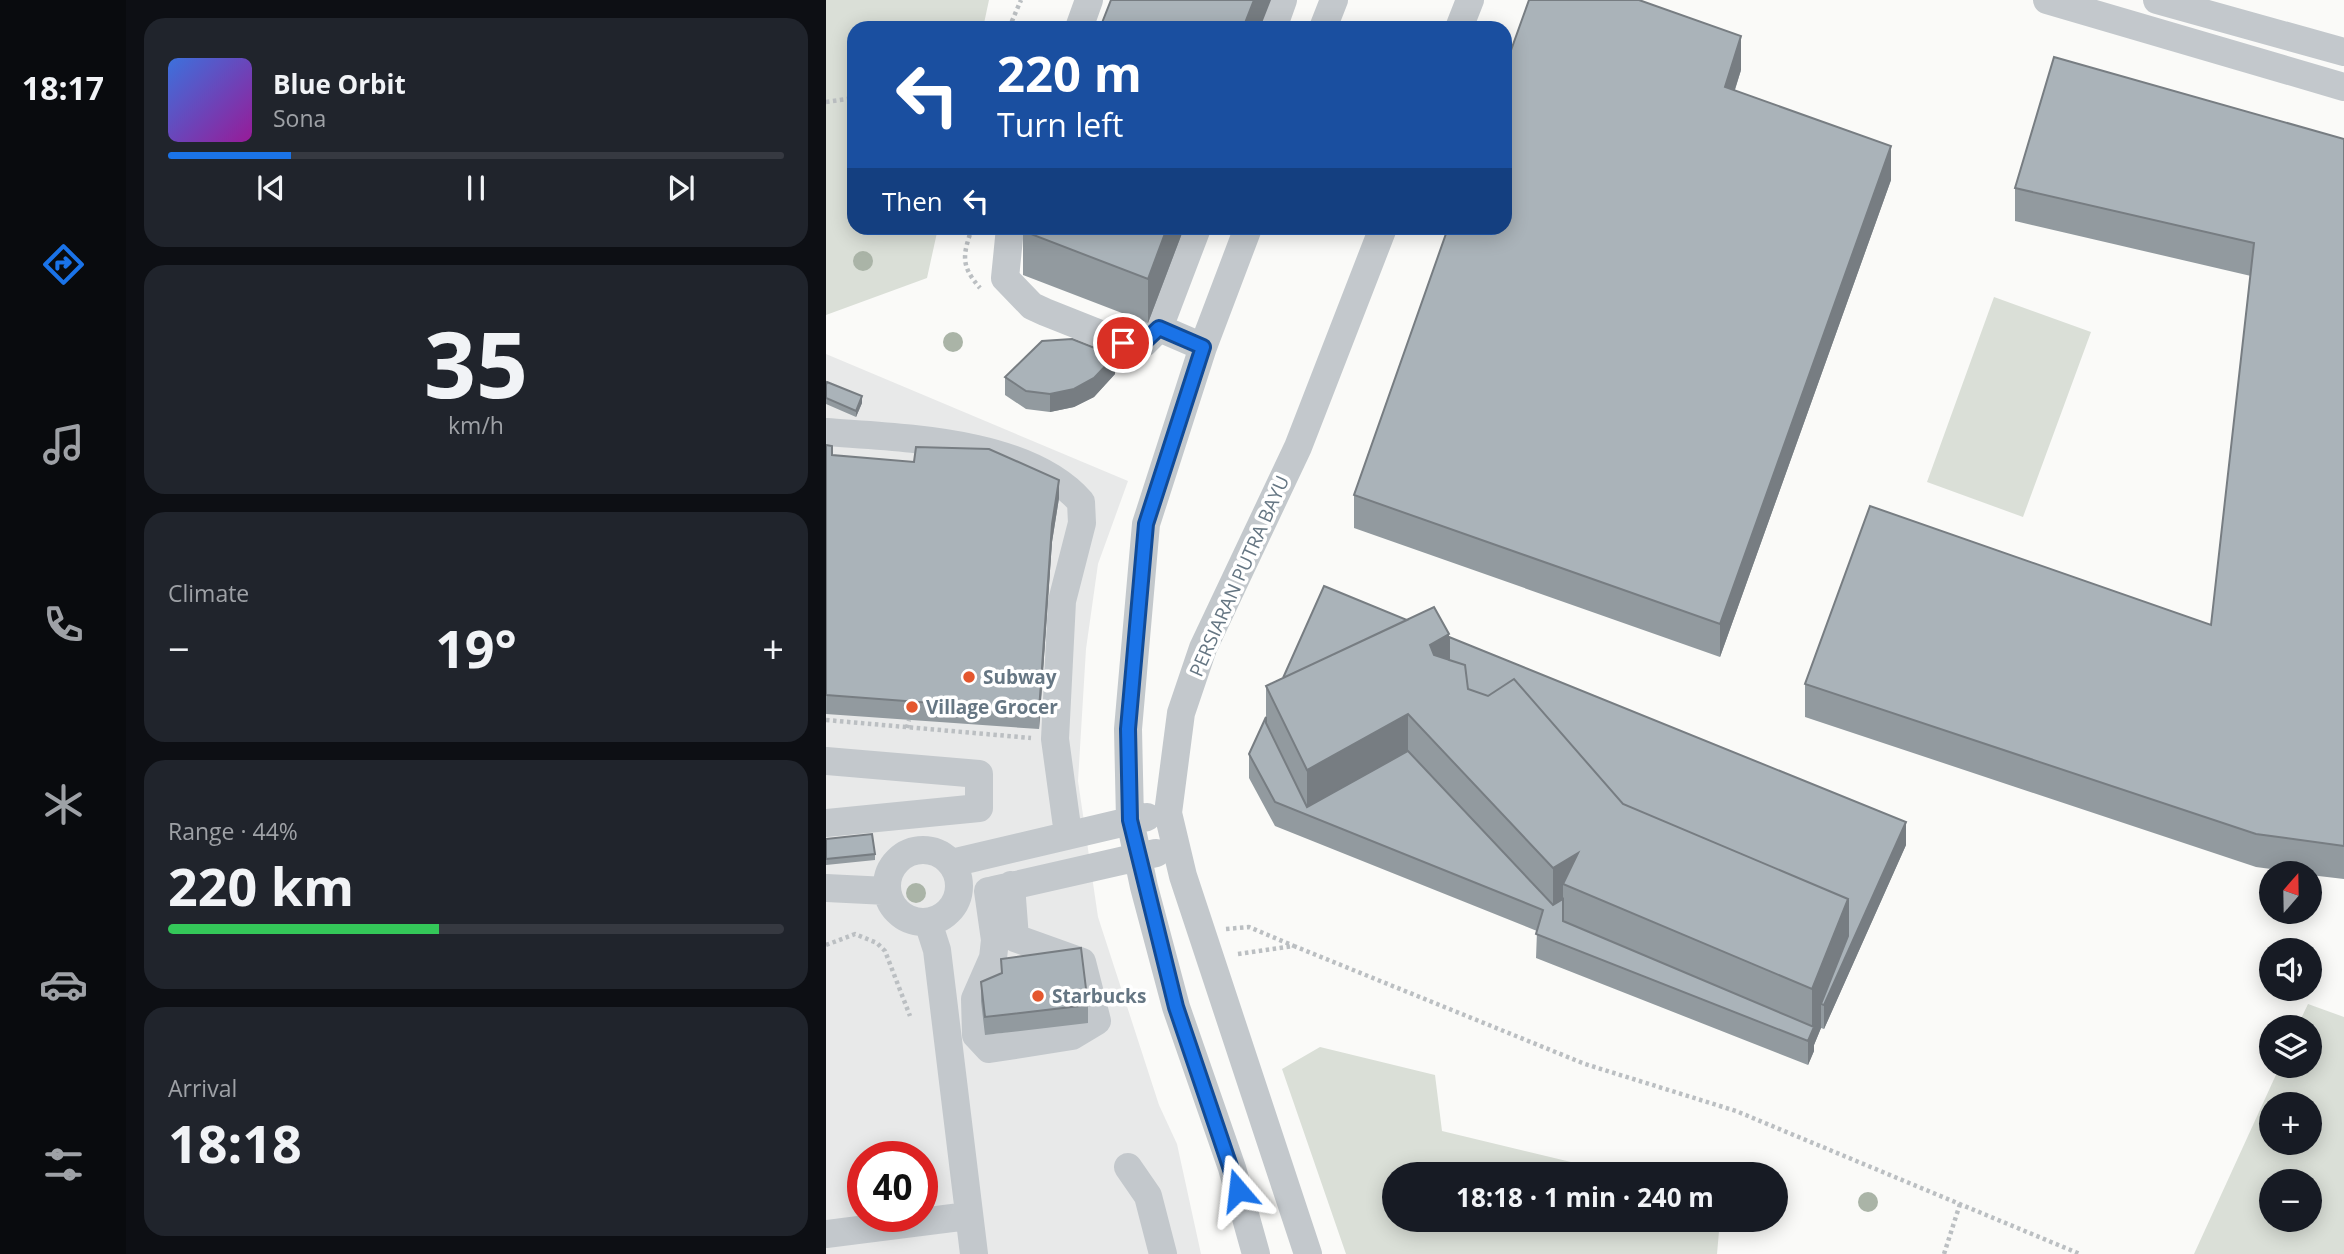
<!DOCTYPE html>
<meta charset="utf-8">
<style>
body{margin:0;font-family:"Open Sans",sans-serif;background:#20242c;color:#f1f3f6;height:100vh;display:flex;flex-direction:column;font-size:26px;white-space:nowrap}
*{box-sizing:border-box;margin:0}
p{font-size:23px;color:#9ea1a6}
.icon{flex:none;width:38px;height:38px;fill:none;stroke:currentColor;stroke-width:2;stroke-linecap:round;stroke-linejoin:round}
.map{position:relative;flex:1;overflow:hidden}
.side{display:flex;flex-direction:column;gap:18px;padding:18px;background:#0d0f14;width:700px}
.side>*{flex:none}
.top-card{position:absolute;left:21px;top:21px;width:665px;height:214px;border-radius:21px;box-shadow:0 4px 18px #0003;background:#1a4fa0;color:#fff;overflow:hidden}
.needle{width:46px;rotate:20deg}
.buttons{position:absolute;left:1433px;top:861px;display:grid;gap:14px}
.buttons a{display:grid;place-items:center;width:63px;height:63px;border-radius:50%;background:#171b24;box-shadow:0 4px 18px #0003;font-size:35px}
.speed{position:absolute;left:21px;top:1141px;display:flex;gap:14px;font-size:35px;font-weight:700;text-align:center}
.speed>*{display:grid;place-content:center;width:91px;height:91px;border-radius:50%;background:#171b24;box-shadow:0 4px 18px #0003;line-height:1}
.speed .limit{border:10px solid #d22;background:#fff;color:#111}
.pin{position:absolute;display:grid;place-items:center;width:60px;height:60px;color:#fff;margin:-30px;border:4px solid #fff;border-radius:50%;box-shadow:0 2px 7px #0007}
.me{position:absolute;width:77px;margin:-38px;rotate:343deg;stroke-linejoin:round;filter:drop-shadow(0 0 5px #0008)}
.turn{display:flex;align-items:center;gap:24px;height:147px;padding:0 35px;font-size:32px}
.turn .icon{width:91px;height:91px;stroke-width:2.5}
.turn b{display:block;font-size:49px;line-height:60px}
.then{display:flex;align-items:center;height:66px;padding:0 35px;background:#0003;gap:14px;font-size:26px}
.big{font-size:52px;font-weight:700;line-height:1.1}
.side .tile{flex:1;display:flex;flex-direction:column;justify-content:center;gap:10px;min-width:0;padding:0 24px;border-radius:21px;background:#20242c}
.side .dial{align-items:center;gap:0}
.dial b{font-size:91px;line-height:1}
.song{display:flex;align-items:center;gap:21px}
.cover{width:84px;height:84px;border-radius:10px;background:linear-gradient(135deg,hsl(220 70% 55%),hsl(300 70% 35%))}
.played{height:7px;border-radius:4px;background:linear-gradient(90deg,#1a73e8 20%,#363941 20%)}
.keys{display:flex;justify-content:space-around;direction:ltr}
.heat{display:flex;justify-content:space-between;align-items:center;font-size:38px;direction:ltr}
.charge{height:10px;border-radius:5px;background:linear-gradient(90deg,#34c759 44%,#363941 0)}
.trip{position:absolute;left:556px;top:1162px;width:406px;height:70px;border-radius:35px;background:#171b24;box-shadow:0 4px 18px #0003;font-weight:700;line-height:70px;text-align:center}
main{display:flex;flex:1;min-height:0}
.tab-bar{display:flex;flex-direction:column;width:126px;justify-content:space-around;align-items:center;background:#090b0e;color:#9ea1a6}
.tab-bar .icon{width:49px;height:49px}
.tab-bar .selected{color:#1a73e8}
.tab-bar b{font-size:32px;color:#f1f3f6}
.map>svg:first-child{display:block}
</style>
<main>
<nav class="tab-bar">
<b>18:17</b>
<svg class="icon selected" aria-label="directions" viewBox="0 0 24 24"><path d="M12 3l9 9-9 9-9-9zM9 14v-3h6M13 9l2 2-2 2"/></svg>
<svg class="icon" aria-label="music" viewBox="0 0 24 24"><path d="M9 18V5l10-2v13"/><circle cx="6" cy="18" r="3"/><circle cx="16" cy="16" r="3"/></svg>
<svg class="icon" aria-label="phone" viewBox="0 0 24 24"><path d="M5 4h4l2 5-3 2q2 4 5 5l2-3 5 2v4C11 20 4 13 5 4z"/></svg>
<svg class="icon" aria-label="climate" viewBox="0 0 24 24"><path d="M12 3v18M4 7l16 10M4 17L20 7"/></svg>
<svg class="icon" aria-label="car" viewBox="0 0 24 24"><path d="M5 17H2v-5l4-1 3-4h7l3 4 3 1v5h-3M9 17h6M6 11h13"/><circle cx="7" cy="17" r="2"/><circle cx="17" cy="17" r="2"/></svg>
<svg class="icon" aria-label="filters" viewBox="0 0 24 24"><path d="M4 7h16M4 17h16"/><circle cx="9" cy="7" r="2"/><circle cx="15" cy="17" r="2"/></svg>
</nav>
<section class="side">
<div class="tile">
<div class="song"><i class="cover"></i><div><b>Blue Orbit</b><p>Sona</p></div></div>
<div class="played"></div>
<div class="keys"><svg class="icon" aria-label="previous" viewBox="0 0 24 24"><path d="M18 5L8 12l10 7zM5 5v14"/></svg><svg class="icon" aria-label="pause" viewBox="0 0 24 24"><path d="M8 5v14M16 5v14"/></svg><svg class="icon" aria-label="next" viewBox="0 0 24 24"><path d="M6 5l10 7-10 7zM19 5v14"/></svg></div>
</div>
<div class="tile dial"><b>35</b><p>km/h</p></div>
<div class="tile"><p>Climate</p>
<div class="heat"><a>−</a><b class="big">19°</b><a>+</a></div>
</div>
<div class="tile"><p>Range · 44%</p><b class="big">220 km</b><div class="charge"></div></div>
<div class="tile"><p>Arrival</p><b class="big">18:18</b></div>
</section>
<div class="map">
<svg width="1518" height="1254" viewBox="0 0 1518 1254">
<rect width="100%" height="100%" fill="#fafaf8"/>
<!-- built -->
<path fill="#e8e9e9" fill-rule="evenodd" d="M0,354L302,481L272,564L260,649L252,781L272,917L333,1105L351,1144L375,1254H0ZM37,1157H96V1216H37Z"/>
<!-- green -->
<path fill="#dadfd7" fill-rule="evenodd" d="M0,0H163L157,28H28V228H112L101,278L0,315Z
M1168,297L1265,332L1197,517L1101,482Z
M1482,1004L1518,1017V1254H1368L1454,1066H1484V1027H1471ZM1446,1104H1484V1143H1446ZM1446,1181H1484V1220H1446Z
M494,1047L609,1075L616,1131L795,1174H569V1220H894L891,1254H520L456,1069Z"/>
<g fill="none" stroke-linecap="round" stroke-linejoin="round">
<!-- path -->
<path stroke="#bbbfc2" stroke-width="4.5" stroke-dasharray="3.5 3.5" stroke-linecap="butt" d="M183,28L195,0
M0,102L28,98
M146,228C137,255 134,265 154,288
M0,720L205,738
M81,728L83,720
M400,929L423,927L468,946
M0,945L29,934L51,943L59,951L84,1016
M412,954L468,946L759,1064L910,1111L1254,1254
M1118,1254L1134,1204"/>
<!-- minor -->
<path stroke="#c3c8cc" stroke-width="28" d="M1221,0L1518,87
M1331,0L1518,52
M253,28L263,0
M447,28L457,0
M497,28L508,0
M633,28L644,0
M184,228L179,278L206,306L219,312L297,343H318L333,328L377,347
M422,228L377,347L320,524L302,729L304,820L318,887L350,1007L406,1168L430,1254
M333,328L371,228
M0,432C77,438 201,440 255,502L256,523L236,601L229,739L242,834
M0,761L153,774V808L0,823
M61 886a36 36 0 1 1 72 0a36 36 0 1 1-72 0Z
M126,863L321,817
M0,888L61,891
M168,890L330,853
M162,891L169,940L167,958L149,999L150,1035L163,1049L246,1036L271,1021L256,962L189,938L185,885
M102,922L111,950L148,1254
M302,1167L322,1196L337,1254
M0,1234L142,1216
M482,1254L357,876L342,813L355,713L377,648L472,447L557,228"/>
</g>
<!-- trees -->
<g fill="#aab4a7">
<circle cx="37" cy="261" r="10"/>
<circle cx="127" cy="342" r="10"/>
<circle cx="90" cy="893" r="10"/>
<circle cx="1042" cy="1202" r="10"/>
</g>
<!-- wall -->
<path fill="#929a9f" d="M915,70L909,90L1065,180L894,657L528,528V495Z
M1518,139V879L1484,875V873H1474L1430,867L979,717V684L1385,625L1425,276L1189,221V188Z
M358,228L322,323L197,275V231Z
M289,374L268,397L248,407L224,412L200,409L179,395V377Z
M0,385L36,403L30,417L0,404Z
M0,445L6,455L233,498L226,542L213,729L0,714Z
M581,620L623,637L1080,845L998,1029L995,1028L988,1045V1051L982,1065L710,958L711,931L449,826L423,778V754L440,717V686Z
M0,839L49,854V860L0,865Z
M175,959L262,1005V1023L159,1035L155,1001V982L175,974Z"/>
<!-- shaded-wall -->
<path fill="#777d82" d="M428,0H445L434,28H417Z
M915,36V70L899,120V87Z
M1065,146V180L894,657V624Z
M341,228H358L322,323V279Z
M289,356V374L268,397L248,407L224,412V394Z
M36,396V403L30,417V411Z
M233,480V498L226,542L213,729V711L226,524Z
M623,634V694L604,645Z
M582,714V775L481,815V770Z
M1080,822V845L998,1029V1005L995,1004V1028L988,1045V1051L982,1065V1041L986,1031V989L1022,899Z
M752,853L737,884V922L727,928V868Z"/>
<!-- building -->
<path fill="#aab3b9" stroke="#777d82" stroke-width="2" d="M285,0H428L417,28H274Z
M703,0H813L915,36L899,87L1065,146L894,624L528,495L622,228H679V67Z
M1228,57L1518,139V846L1430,834L979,684L1044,506L1385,625L1428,243L1189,188Z
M198,228H341L322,279L197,231Z
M246,339L289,356L268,378L248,389L224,394L200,391L179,377L216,341Z
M1,382L36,396L30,411L0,398V385Z
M0,445L6,446V455L88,462L90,447L163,449L233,480L226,524L213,711L0,695Z
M498,586L581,620L457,678Z
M608,607L623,634L604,645L608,655L639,665L642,689L662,696L688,679L797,804L1022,899L986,989L737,884L752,853L727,868L582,714L481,770L440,686Z
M623,637L1080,822L998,1005L995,1004L1022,936V899L797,804L688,679L662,696L642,689L639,665L623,660Z
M440,717V723L481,807L582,751L727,905L737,899V921L988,1027L982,1041L710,934L717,910L449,802L423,754Z
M46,834L49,854L0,859V839Z
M255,948L262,1005L159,1017L155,982L176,973L175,959Z"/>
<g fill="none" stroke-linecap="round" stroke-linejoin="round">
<!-- route casing -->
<g stroke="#114b97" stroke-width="18">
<path id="route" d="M297,343H317L333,328L377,347L320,524L302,729L304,820L350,1007L412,1190"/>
</g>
<!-- route -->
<use href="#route" stroke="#1a73e8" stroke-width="12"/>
</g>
<!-- markers -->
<g fill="#e4572e" stroke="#fff" stroke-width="2.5">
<circle cx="143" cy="677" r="7"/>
<circle cx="86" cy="707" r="7"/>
<circle cx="212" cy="996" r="7"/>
</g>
<g text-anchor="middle" stroke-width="7" stroke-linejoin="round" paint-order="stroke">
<!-- street labels -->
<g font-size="19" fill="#657683" stroke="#fff">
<text transform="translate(413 576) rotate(-66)" y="7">PERSIARAN PUTRA BAYU</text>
</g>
<!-- poi labels -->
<g font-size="19" font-weight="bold" fill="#657683" stroke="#fff" text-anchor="start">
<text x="157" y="684">Subway</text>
<text x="100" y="714">Village Grocer</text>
<text x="226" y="1003">Starbucks</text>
</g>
</g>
</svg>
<div class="buttons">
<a><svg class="needle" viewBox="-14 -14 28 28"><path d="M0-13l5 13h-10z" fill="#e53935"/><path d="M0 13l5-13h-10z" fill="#9ea1a6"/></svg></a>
<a><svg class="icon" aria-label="sound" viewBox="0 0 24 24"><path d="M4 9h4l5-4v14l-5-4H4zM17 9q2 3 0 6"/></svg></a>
<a><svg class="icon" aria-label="layers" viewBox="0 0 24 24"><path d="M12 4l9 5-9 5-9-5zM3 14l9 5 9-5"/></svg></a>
<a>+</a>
<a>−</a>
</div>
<div class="speed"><div class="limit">40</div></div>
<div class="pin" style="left:297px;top:343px;background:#d93025"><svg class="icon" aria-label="arrive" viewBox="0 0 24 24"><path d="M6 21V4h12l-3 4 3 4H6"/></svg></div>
<svg class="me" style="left:412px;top:1190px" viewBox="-20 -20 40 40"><path d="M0-17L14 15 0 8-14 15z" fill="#1a73e8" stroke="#fff" stroke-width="4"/></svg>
<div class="trip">18:18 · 1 min · 240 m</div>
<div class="top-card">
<div class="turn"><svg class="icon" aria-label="left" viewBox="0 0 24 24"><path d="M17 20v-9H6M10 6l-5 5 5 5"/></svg><div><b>220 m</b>Turn left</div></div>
<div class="then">Then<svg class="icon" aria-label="left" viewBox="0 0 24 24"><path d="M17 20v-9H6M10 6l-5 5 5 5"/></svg></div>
</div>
</div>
</main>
